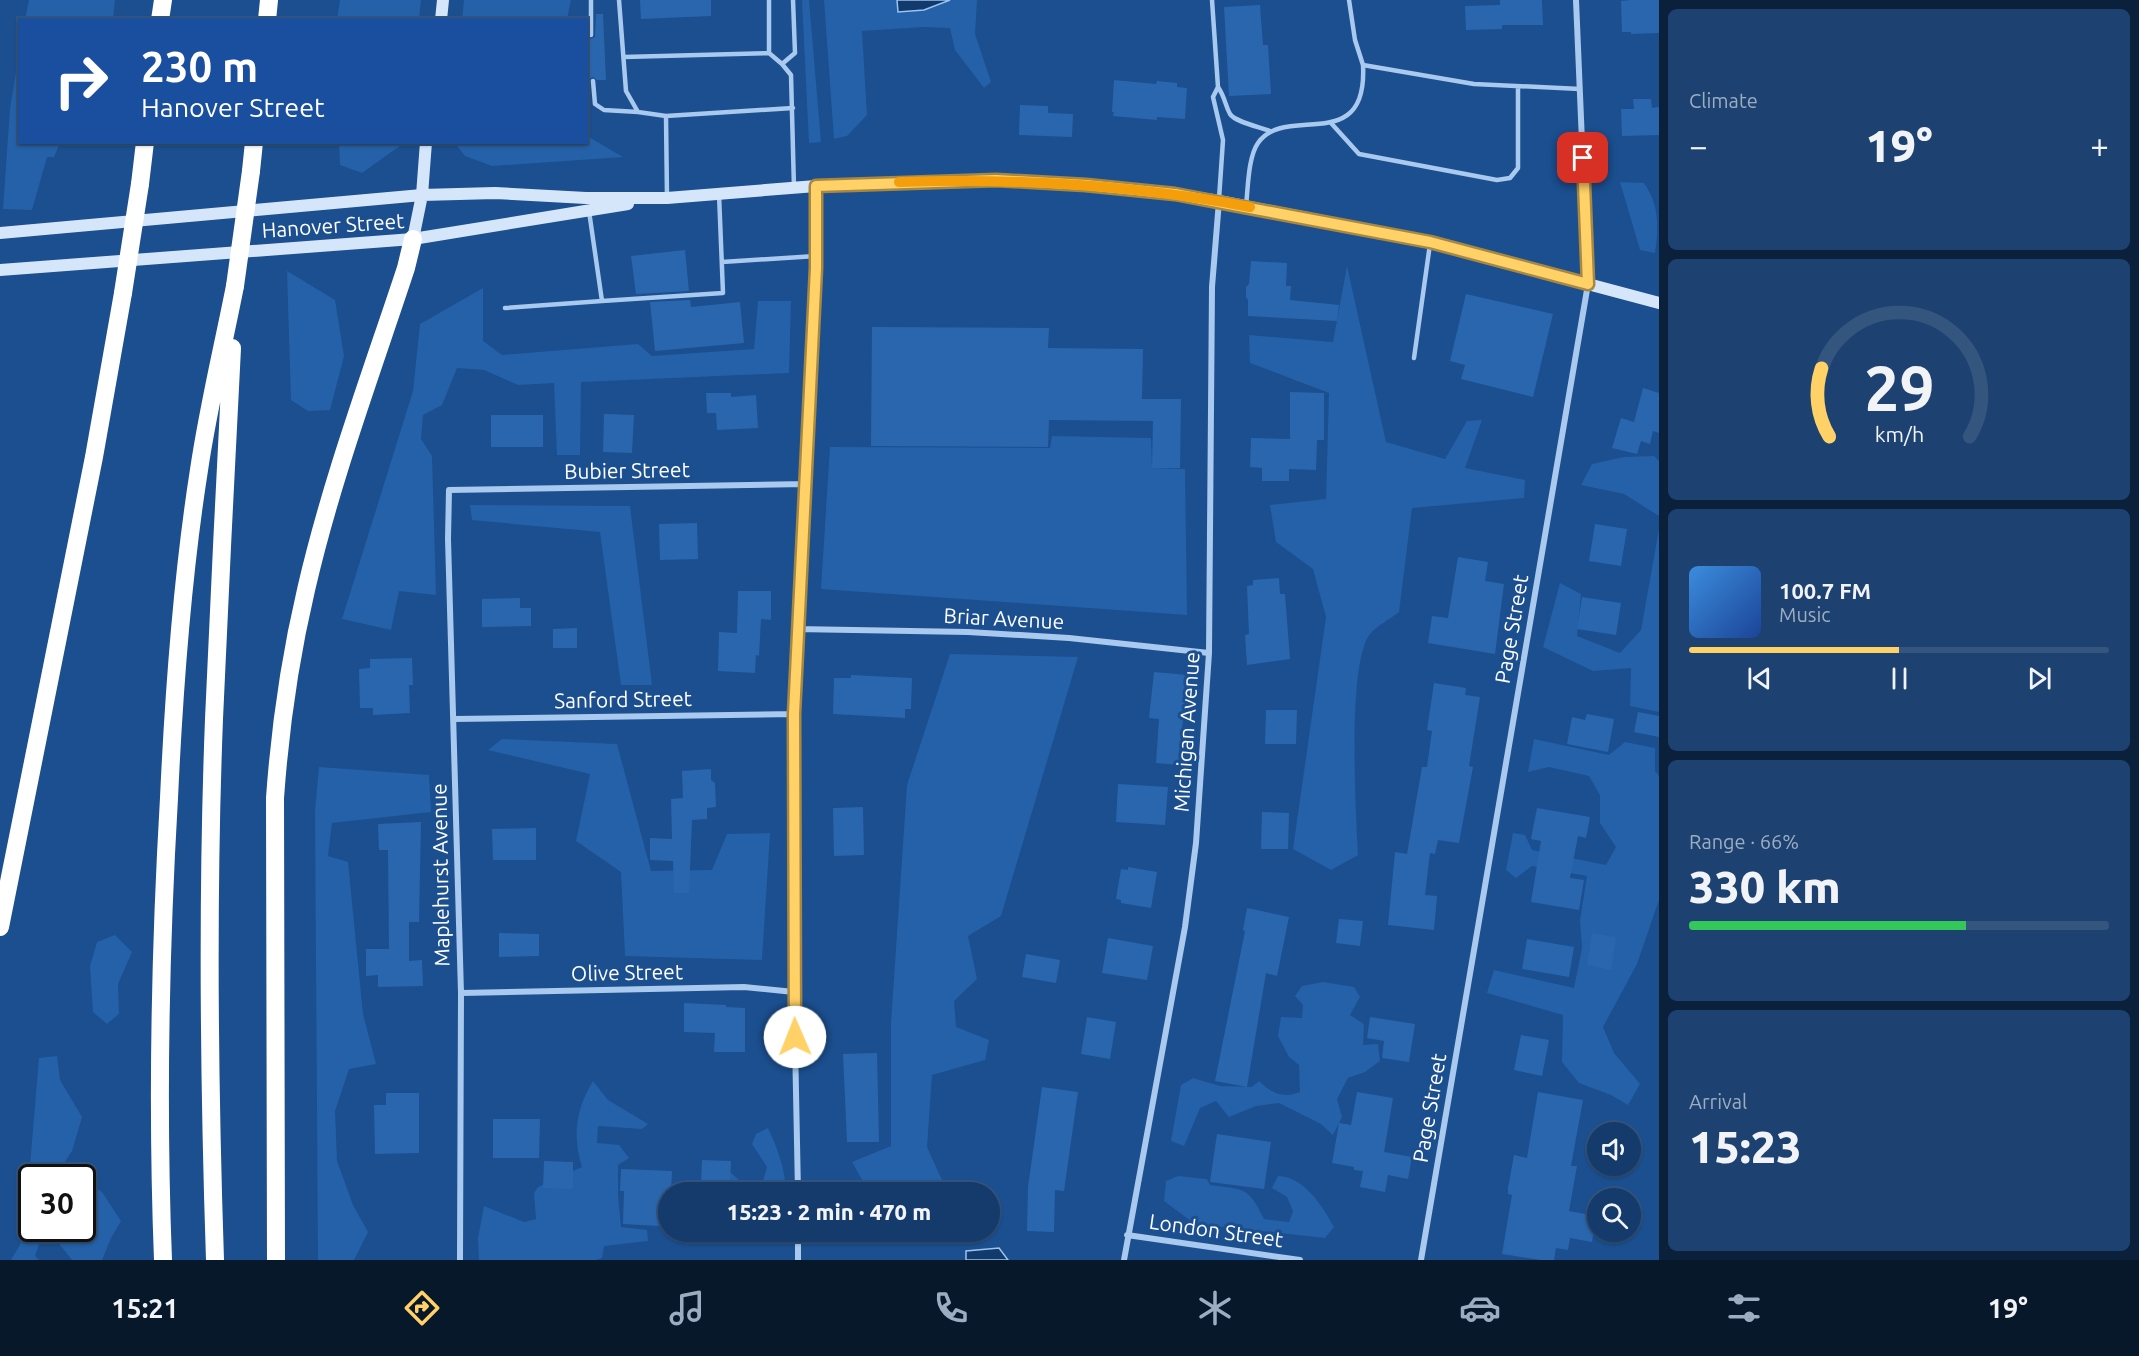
<!DOCTYPE html>
<meta charset="utf-8">
<style>
body{margin:0;font-family:Ubuntu,sans-serif;background:#1d4271;color:#f1f3f6;height:100vh;display:flex;flex-direction:column;font-size:22px;white-space:nowrap}
*{box-sizing:border-box;margin:0}
p{font-size:20px;color:#9dadc1}
.icon{flex:none;width:33px;height:33px;fill:none;stroke:currentColor;stroke-width:2;stroke-linecap:round;stroke-linejoin:round}
.map{position:relative;flex:1;overflow:hidden}
.side{display:flex;flex-direction:column;gap:9px;padding:9px;background:#0b203b;width:480px}
.side>*{flex:none}
.guide{position:absolute;left:18px;top:18px;width:570px;height:126px;border-radius:0px;box-shadow:0 2px 4px #0004,0 0 0 2px #33557e;background:#1a4fa0;color:#fff;overflow:hidden}
.tools{position:absolute;left:1587px;top:1122px;display:grid;gap:12px}
.tools a{display:grid;place-items:center;width:54px;height:54px;border-radius:50%;background:#143b6b;box-shadow:0 2px 4px #0004,0 0 0 2px #33557e;font-size:30px}
.speed{position:absolute;left:18px;top:1164px;display:flex;gap:12px;font-size:30px;font-weight:700;text-align:center}
.speed>*{display:grid;place-content:center;width:78px;height:78px;border-radius:50%;background:#143b6b;box-shadow:0 2px 4px #0004,0 0 0 2px #33557e;line-height:1}
.speed .limit{border:3px solid #111;border-radius:9px;background:#fff;color:#111}
.pin{position:absolute;display:grid;place-items:center;width:51px;height:51px;color:#fff;margin:-26px;border-radius:12px;box-shadow:0 3px 9px #0006}
.me{position:absolute;width:66px;margin:-33px;rotate:359deg;stroke-linejoin:round;filter:drop-shadow(0 0 4px #0008)}
.turn{display:flex;align-items:center;gap:21px;height:126px;padding:0 24px;font-size:27px}
.turn .icon{width:78px;height:78px;stroke-width:2.5}
.turn b{display:block;font-size:42px;line-height:51px}
.big{font-size:45px;font-weight:800;line-height:1.1}
.side .widget{flex:1;display:flex;flex-direction:column;justify-content:center;gap:9px;min-width:0;padding:0 21px;border-radius:9px;background:#1d4271}
.side .dial{align-items:center;gap:0}
.dial svg{height:156px;overflow:visible;fill:none;stroke:#33557e;stroke-width:7;stroke-linecap:round;text-anchor:middle}
.dial text{fill:#f1f3f6;stroke:none}
.song{display:flex;align-items:center;gap:18px}
.cover{width:72px;height:72px;border-radius:9px;background:linear-gradient(135deg,hsl(210 70% 55%),hsl(220 70% 35%))}
.played{height:6px;border-radius:3px;background:linear-gradient(90deg,#ffd166 50%,#33557e 50%)}
.keys{display:flex;justify-content:space-around;direction:ltr}
.heat{display:flex;justify-content:space-between;align-items:center;font-size:33px;direction:ltr}
.charge{height:9px;border-radius:4px;background:linear-gradient(90deg,#34c759 66%,#33557e 0)}
.trip{position:absolute;left:658px;top:1182px;width:342px;height:60px;border-radius:30px;background:#143b6b;box-shadow:0 2px 4px #0004,0 0 0 2px #33557e;font-weight:800;line-height:60px;text-align:center}
.tab-bar{display:flex;height:96px;justify-content:space-around;align-items:center;background:#08182b;color:#9dadc1}
.tab-bar .icon{width:42px;height:42px}
.tab-bar .selected{color:#ffd166}
.tab-bar b{font-size:27px;color:#f1f3f6}
main{display:flex;flex:1;min-height:0}
.map>svg:first-child{display:block}
</style>
<main>
<div class="map">
<svg width="1659" height="1260" viewBox="0 0 1659 1260">
<rect width="100%" height="100%" fill="#1b4f8f"/>
<!-- green -->
<path fill="#2461a8" d="M29,0H115L113,19H25Z
M340,0H421L419,19H337Z
M464,0H571L567,19H462Z
M802,0H809L821,142L809,143Z
M824,0H897L898,12L924,10L950,0H977L975,34L991,82L984,88L955,50L950,28L924,27L862,31L867,115L847,136L834,139Z
M19,53L20,142L60,143L54,157H47L32,210L3,209L10,109Z
M587,136L623,157L492,166L465,156L455,143L586,142Z
M339,143V142L404,143L362,173L340,165Z
M1620,182L1644,183C1659,204 1659,227 1655,253L1640,250Z
M1347,266L1386,442L1445,459L1467,421L1482,420L1465,468L1525,480L1524,498L1412,508L1399,612C1390,619 1377,626 1370,634C1347,663 1356,813 1358,855L1331,870L1293,849L1326,617L1313,569L1276,542L1270,505L1326,499L1329,393L1250,363L1249,335L1333,342Z
M287,271L335,300L344,356L330,410L308,411L291,400Z
M483,288V341L502,355L638,344L652,356L754,349L758,301H791L789,373L581,382L580,455H557L554,383L518,385L484,370L457,368L442,405L423,415L421,439L432,456L436,595L399,591L391,630L342,619L413,391L420,324Z
M1052,436L1151,438L1152,468L1185,469L1187,615L821,589L830,447L1050,448Z
M1654,456L1659,461V516L1624,494L1581,485L1592,464L1624,457Z
M470,505L630,506L652,685H621L600,532L472,520Z
M1659,529V712L1630,706L1631,668L1593,671L1543,647L1560,583L1581,594L1577,636L1620,653L1641,630Z
M950,654L1078,657L1001,916L968,936L977,979L954,1001L956,1027L989,1040L985,1060L932,1075L927,1147L947,1191L869,1192L852,1162L891,1146V1023L907,785Z
M502,739L617,744L651,871L712,870L727,834L770,833L762,960L625,956L621,872L576,841L590,774L488,750Z
M1534,739L1609,755L1625,742L1655,748V771L1659,776V900L1637,964L1603,1027L1614,1053L1640,1084L1628,1105L1611,1095L1579,1083L1562,1062L1563,1015L1487,993L1494,970L1574,988L1582,948L1580,920L1587,876L1532,866L1516,878L1506,870L1513,833L1525,835L1532,850L1606,865L1616,847L1600,823V795L1589,776L1549,767L1528,772Z
M319,767L429,775L431,812L332,823L328,856L348,862L363,1014L376,1064L349,1069L335,1111L337,1161L353,1205L368,1232L354,1260H318L315,811Z
M115,935L132,952L118,984L119,1014L107,1024L93,1012L90,966L97,942Z
M1323,982L1354,987L1360,997L1350,1015L1364,1024L1363,1045L1378,1044L1380,1061L1365,1072L1348,1078L1337,1099L1342,1117L1333,1135L1321,1124L1279,1103L1256,1106L1229,1117L1216,1101L1200,1108L1184,1146L1171,1141L1181,1085L1193,1078L1220,1086L1252,1087L1259,1081C1271,1093 1283,1099 1300,1092L1299,1065L1289,1057L1278,1036L1281,1017L1302,1018L1303,1005L1295,996L1302,986Z
M57,1056L60,1080L82,1117L72,1151L56,1175L58,1177L32,1178V1228H82L83,1185L90,1183L102,1192L121,1221L111,1238L102,1260H72L56,1240L41,1239L35,1256L39,1260H11L20,1245L27,1201L39,1058Z
M593,1081L608,1100L648,1124L642,1129L598,1126L597,1143L619,1145L629,1158L618,1165V1196L621,1227L647,1230L648,1241L604,1246L602,1258L596,1260H479L478,1238L484,1206L524,1222L536,1219L534,1193L538,1187L582,1167C572,1135 576,1109 593,1081Z
M768,1128C778,1149 785,1169 786,1192H704L712,1175L724,1167L745,1185L763,1181L767,1167L752,1144L756,1134Z
M1178,1176L1207,1179L1210,1185C1245,1190 1248,1186 1264,1219L1289,1222L1293,1211L1287,1197L1272,1188L1278,1176C1305,1177 1322,1206 1334,1227L1325,1238L1195,1224L1164,1201L1166,1181Z"/>
<!-- water -->
<path fill="#123a6d" stroke="#9cc4f0" stroke-width="1.5" d="M897,0H950L924,10L898,12Z
M999,1248L1008,1260H966V1251Z"/>
<!-- building -->
<path fill="#2a66ad" d="M640,0H711V16L641,19Z
M1500,0H1542L1543,25H1502V29L1466,30L1465,6L1500,5Z
M1630,0H1659V33L1631,34V32H1622L1621,1Z
M1260,5L1263,45H1268L1271,94L1229,96L1224,7Z
M596,14H603L606,80H597L593,77L586,81V35L590,39L595,37Z
M1114,80L1156,84L1157,81L1177,83V87L1187,88L1185,119L1157,117V120L1113,116L1114,112H1112Z
M1633,99H1651L1652,108L1659,107V135L1622,136L1621,109H1634Z
M1020,105L1048,106V113L1073,114L1072,137L1019,135Z
M685,250L689,291L636,294L631,256Z
M1251,261L1287,263L1286,286H1291L1290,300L1339,305L1337,321L1248,316V300L1246,297V287L1249,284Z
M1466,294L1553,314L1533,397L1461,379L1465,365L1450,361Z
M690,300L691,307L740,302L744,343L655,351L650,302Z
M872,327L1049,328L1048,348L1143,349L1142,399H1181L1180,468H1152L1153,421L1049,420L1048,447L871,446Z
M1643,388L1659,393V433L1653,431L1650,444L1641,441L1637,454L1612,448L1621,418L1634,422Z
M1290,392L1324,393V440H1317L1316,470L1289,469V481H1262V468L1250,467L1251,438L1290,439Z
M706,393H731V397L756,395L758,428L717,430L716,413H707Z
M604,414L634,415L632,453L603,452Z
M491,415H543V447H491Z
M697,523L698,559L660,560L659,524Z
M1595,524L1627,529L1621,566L1589,561Z
M1458,557L1488,562L1485,581L1504,584L1495,654L1428,643L1432,616L1448,618Z
M1279,578L1280,594H1285L1290,659L1247,665L1245,635L1249,634L1247,586L1253,585V580Z
M738,591H771V620L761,619L759,656L756,655L755,673L718,671L719,632L737,633Z
M1582,597L1621,603L1616,635L1577,629Z
M520,598V608H531V626L482,627V599Z
M577,628V648H553V629Z
M412,658L413,685H409L410,713L373,715V708H360L359,669L370,668V659Z
M1154,672L1188,675L1178,765L1156,763L1159,719L1149,718Z
M851,675L912,678L911,709H905V718L833,714L834,678H851Z
M1434,683L1466,688L1465,695L1480,697L1469,766L1473,767L1459,843L1438,840L1435,854L1430,853L1425,895L1437,896L1434,930L1388,925L1395,852L1407,854L1422,767H1427L1432,731L1427,730Z
M1266,710H1297L1296,744H1265Z
M1638,712L1659,716V737L1634,732Z
M1587,714L1614,719L1608,752L1567,744L1572,717L1585,720Z
M711,769V780L715,783L716,807L707,808V819L692,820L689,893H674L673,861L650,860V838L672,839L671,799L683,798L682,771Z
M1118,784L1168,787L1165,825L1116,822Z
M863,807L864,855L834,856L833,808Z
M1537,808L1590,817L1586,838L1578,836L1570,878L1584,880L1579,910L1531,902L1541,841L1531,839Z
M1262,812L1289,813L1288,849H1261Z
M421,822L419,922H409V961L422,960L423,986L378,987V975L366,976V949H389L388,850H379L378,824Z
M536,828V860H493L492,829Z
M1128,867L1157,872L1151,908L1121,903V900L1116,899L1121,869L1128,870Z
M1247,908L1289,917L1277,976L1266,973L1247,1087L1215,1081L1245,931L1243,930Z
M1339,919L1363,921L1360,946L1336,943Z
M499,933L539,934V956L499,957Z
M1592,933L1616,937L1611,970L1587,965Z
M1108,938L1153,946L1147,980L1102,973Z
M1527,939L1574,947L1569,977L1522,969Z
M1026,954L1060,960L1056,983L1022,977Z
M684,1003L726,1005V1007L745,1008V1052H714L715,1033L684,1032Z
M1087,1017L1116,1022L1110,1059L1081,1054Z
M1370,1017L1415,1024L1409,1062L1382,1058L1384,1041L1367,1038Z
M1521,1035L1549,1040L1542,1076L1514,1070Z
M877,1053L879,1142H847L843,1054Z
M1042,1087L1078,1092L1064,1191L1055,1190L1054,1232L1027,1231L1028,1187Z
M1357,1092L1393,1098L1384,1152L1412,1157L1408,1179L1388,1175L1385,1192L1360,1187L1363,1171L1354,1170V1167L1332,1163L1339,1123L1351,1125Z
M1538,1092L1583,1100L1571,1166H1577L1569,1211L1596,1216L1592,1242L1570,1238L1568,1250L1556,1248L1554,1260H1541L1502,1254L1512,1195L1508,1194V1188L1514,1155L1527,1158Z
M386,1093H419V1153L375,1154L374,1105H386Z
M493,1119H540L539,1158H493Z
M1217,1134L1271,1142L1264,1189L1210,1182Z
M702,1160L731,1161L730,1185L701,1183Z
M544,1161L573,1162V1189L543,1188Z
M621,1169L672,1171L671,1192H669L668,1204H660L659,1226L623,1224L624,1191H620Z"/>
<g fill="none" stroke-linecap="round" stroke-linejoin="round">
<!-- service -->
<path stroke="#a9c9ee" stroke-width="4.5" d="M591,0V35
M619,0L626,91L638,112L666,116L793,108
M769,0V53L782,64L791,75L794,188
M1212,0L1218,87C1225,97 1225,105 1230,114C1235,122 1260,127 1270,131
M1349,0L1355,40L1363,65
M624,57L769,53
M782,64L795,53L793,0
M593,81L595,104L604,110L638,112
M1218,87L1213,97L1223,140L1219,199
M666,116L667,198
M1331,123L1359,154L1497,180L1510,178L1518,168V87
M1246,206C1248,189 1248,157 1258,143C1285,103 1368,157 1363,65L1474,84L1580,89
M589,211L602,301L723,293L719,194
M722,262L816,256
M505,308L602,301
M1414,358L1430,244"/>
<!-- minor -->
<path stroke="#a9c9ee" stroke-width="6" d="M796,629L968,632L1069,638L1209,653
M454,719L794,714
M461,993L744,987L794,992
M798,1192L794,992V714L816,268V186
M1127,1235L1300,1260
M460,1260L461,993L448,539L449,490L805,484
M798,1260V1232
M1124,1260L1185,927L1196,843L1209,653L1212,287L1219,201
M1421,1260L1588,284L1576,0"/>
<!-- secondary -->
<path stroke="#d6e6fa" stroke-width="12" d="M441,20L443,0
M0,233L422,195L495,193L586,198H667L816,186L996,180L1086,185L1175,194L1219,201L1430,242L1659,303
M413,239L422,195L426,142
M0,270L413,239L628,204"/>
<!-- motorway -->
<path stroke="#fff" stroke-width="18" d="M160,20L163,0
M267,20L269,0
M251,171L254,142
M140,184L145,142
M0,927L94,457L123,293
M163,1260C157,1106 160,952 169,798C174,689 182,578 199,470C208,408 223,347 235,286
M215,1260C209,1080 207,899 214,719C219,595 226,472 232,348
M276,1260L275,798C280,728 290,658 306,590C331,481 371,374 406,268L413,239"/>
<!-- motorway-bridge -->
<path stroke="#fff" stroke-width="18" d="M235,286L251,171
M123,293L140,184"/>
</g>
<g fill="none" stroke-linecap="round" stroke-linejoin="round">
<!-- route casing -->
<g stroke="#a68842" stroke-width="15">
<path id="route" d="M795,1037L794,714L816,268V186L996,180L1086,185L1175,194L1430,242L1588,284L1583,158"/>
</g>
<!-- route -->
<use href="#route" stroke="#ffd166" stroke-width="10"/>
<!-- slow -->
<path stroke="#f59e0b" stroke-width="10" d="M899,182C1017,178 1134,185 1250,207"/>
</g>
<g text-anchor="middle" stroke-width="6" stroke-linejoin="round" paint-order="stroke">
<!-- street labels -->
<g font-size="21" fill="#fff" stroke="#1b4f8f">
<text transform="translate(333 226) rotate(-4)" y="7">Hanover Street</text>
<text transform="translate(627 471) rotate(-1)" y="7">Bubier Street</text>
<text transform="translate(1004 619) rotate(3)" y="7">Briar Avenue</text>
<text transform="translate(1512 629) rotate(-80)" y="7">Page Street</text>
<text transform="translate(623 700) rotate(-1)" y="7">Sanford Street</text>
<text transform="translate(1187 732) rotate(-86)" y="7">Michigan Avenue</text>
<text transform="translate(441 875) rotate(-91)" y="7">Maplehurst Avenue</text>
<text transform="translate(627 973) rotate(-1)" y="7">Olive Street</text>
<text transform="translate(1430 1108) rotate(-80)" y="7">Page Street</text>
<text transform="translate(1216 1231) rotate(8)" y="7">London Street</text>
</g>
</g>
</svg>
<div class="tools">
<a><svg class="icon" aria-label="sound" viewBox="0 0 24 24"><path d="M4 9h4l5-4v14l-5-4H4zM17 9q2 3 0 6"/></svg></a>
<a><svg class="icon" aria-label="search" viewBox="0 0 24 24"><circle cx="10" cy="10" r="6"/><path d="M15 15l6 6"/></svg></a>
</div>
<div class="speed"><div class="limit">30</div></div>
<div class="pin" style="left:1583px;top:158px;background:#d93025"><svg class="icon" aria-label="arrive" viewBox="0 0 24 24"><path d="M6 21V4h12l-3 4 3 4H6"/></svg></div>
<svg class="me" style="left:795px;top:1037px" viewBox="-20 -20 40 40"><circle r="19" fill="#fff"/><path d="M0-13L10 11 0 6-10 11z" fill="#ffd166"/></svg>
<div class="trip">15:23 · 2 min · 470 m</div>
<div class="guide">
<div class="turn"><svg class="icon" aria-label="right" viewBox="0 0 24 24"><path d="M7 20v-9h11M14 6l5 5-5 5"/></svg><div><b>230 m</b>Hanover Street</div></div>
</div>
</div>
<section class="side">
<div class="widget"><p>Climate</p>
<div class="heat"><a>−</a><b class="big">19°</b><a>+</a></div>
</div>
<div class="widget dial"><svg viewBox="0 0 100 80">
<path d="M14 69A42 42 0 1 1 86 69"/>
<path d="M14 69A42 42 0 0 1 10 34" stroke="#ffd166"/>
<text x="50" y="56" font-size="32" font-weight="700">29</text>
<text x="50" y="72" font-size="11">km/h</text>
</svg></div>
<div class="widget">
<div class="song"><i class="cover"></i><div><b>100.7 FM</b><p>Music</p></div></div>
<div class="played"></div>
<div class="keys"><svg class="icon" aria-label="previous" viewBox="0 0 24 24"><path d="M18 5L8 12l10 7zM5 5v14"/></svg><svg class="icon" aria-label="pause" viewBox="0 0 24 24"><path d="M8 5v14M16 5v14"/></svg><svg class="icon" aria-label="next" viewBox="0 0 24 24"><path d="M6 5l10 7-10 7zM19 5v14"/></svg></div>
</div>
<div class="widget"><p>Range · 66%</p><b class="big">330 km</b><div class="charge"></div></div>
<div class="widget"><p>Arrival</p><b class="big">15:23</b></div>
</section>
</main>
<nav class="tab-bar">
<b>15:21</b>
<svg class="icon selected" aria-label="directions" viewBox="0 0 24 24"><path d="M12 3l9 9-9 9-9-9zM9 14v-3h6M13 9l2 2-2 2"/></svg>
<svg class="icon" aria-label="music" viewBox="0 0 24 24"><path d="M9 18V5l10-2v13"/><circle cx="6" cy="18" r="3"/><circle cx="16" cy="16" r="3"/></svg>
<svg class="icon" aria-label="phone" viewBox="0 0 24 24"><path d="M5 4h4l2 5-3 2q2 4 5 5l2-3 5 2v4C11 20 4 13 5 4z"/></svg>
<svg class="icon" aria-label="climate" viewBox="0 0 24 24"><path d="M12 3v18M4 7l16 10M4 17L20 7"/></svg>
<svg class="icon" aria-label="car" viewBox="0 0 24 24"><path d="M5 17H2v-5l4-1 3-4h7l3 4 3 1v5h-3M9 17h6M6 11h13"/><circle cx="7" cy="17" r="2"/><circle cx="17" cy="17" r="2"/></svg>
<svg class="icon" aria-label="filters" viewBox="0 0 24 24"><path d="M4 7h16M4 17h16"/><circle cx="9" cy="7" r="2"/><circle cx="15" cy="17" r="2"/></svg>
<b>19°</b>
</nav>
